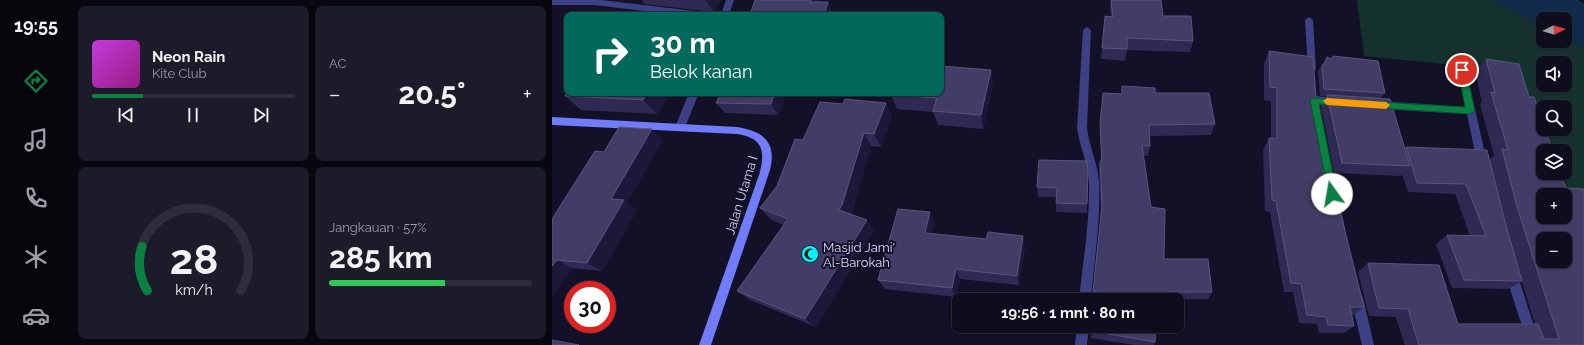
<!DOCTYPE html>
<html lang="id">
<meta charset="utf-8">
<style>
body{margin:0;font-family:Raleway,sans-serif;background:#1c1b2a;color:#f1f3f6;height:100vh;display:flex;flex-direction:column;font-size:15px;white-space:nowrap}
*{box-sizing:border-box;margin:0}
p{font-size:13px;color:#9b9ca4}
.icon{flex:none;width:22px;height:22px;fill:none;stroke:currentColor;stroke-width:2;stroke-linecap:round;stroke-linejoin:round}
.map{position:relative;flex:1;overflow:hidden}
.side{display:flex;flex-direction:column;gap:6px;padding:6px;background:#080710;width:480px}
.side>*{flex:none}
.banner{position:absolute;left:12px;top:12px;width:380px;height:84px;border-radius:8px;box-shadow:0 1px 3px #0004,0 0 0 1px #2e2d3b;background:#00695c;color:#fff;overflow:hidden}
.needle{width:26px;rotate:85deg}
.controls{position:absolute;left:984px;top:12px;display:grid;gap:8px}
.controls a{display:grid;place-items:center;width:36px;height:36px;border-radius:8px;background:#0e0d1d;box-shadow:0 1px 3px #0004,0 0 0 1px #2e2d3b;font-size:20px}
.speed{position:absolute;left:12px;top:281px;display:flex;gap:8px;font-size:20px;font-weight:700;text-align:center}
.speed>*{display:grid;place-content:center;width:52px;height:52px;border-radius:50%;background:#0e0d1d;box-shadow:0 1px 3px #0004,0 0 0 1px #2e2d3b;line-height:1}
.speed .limit{border:6px solid #d22;background:#fff;color:#111}
.pin{position:absolute;display:grid;place-items:center;width:34px;height:34px;color:#fff;margin:-17px;border:2px solid #fff;border-radius:50%;box-shadow:0 1px 4px #0007}
.me{position:absolute;width:44px;margin:-22px;rotate:347deg;stroke-linejoin:round;filter:drop-shadow(0 0 3px #0008)}
.turn{display:flex;align-items:center;gap:14px;height:84px;padding:0 20px;font-size:18px}
.turn .icon{width:52px;height:52px;stroke-width:2.5}
.turn b{display:block;font-size:28px;line-height:34px}
.big{font-size:30px;font-weight:700;line-height:1.1}
.side .widget{flex:1;display:flex;flex-direction:column;justify-content:center;gap:6px;min-width:0;padding:0 14px;border-radius:8px;background:#1c1b2a}
.side .dial{align-items:center;gap:0}
.dial svg{height:104px;overflow:visible;fill:none;stroke:#2e2d3b;stroke-width:7;stroke-linecap:round;text-anchor:middle}
.dial text{fill:#f1f3f6;stroke:none}
.song{display:flex;align-items:center;gap:12px}
.cover{width:48px;height:48px;border-radius:6px;background:linear-gradient(135deg,hsl(290 70% 55%),hsl(310 70% 35%))}
.played{height:4px;border-radius:2px;background:linear-gradient(90deg,#0b8043 25%,#2e2d3b 25%)}
.keys{display:flex;justify-content:space-around;direction:ltr}
.heat{display:flex;justify-content:space-between;align-items:center;font-size:22px;direction:ltr}
.charge{height:6px;border-radius:3px;background:linear-gradient(90deg,#34c759 57%,#2e2d3b 0)}
.side .tiles{flex:1;display:grid;gap:6px;grid-template-columns:repeat(2,1fr)}
.trip{position:absolute;left:400px;top:293px;width:232px;height:40px;border-radius:8px;background:#0e0d1d;box-shadow:0 1px 3px #0004,0 0 0 1px #2e2d3b;font-weight:700;line-height:40px;text-align:center}
main{display:flex;flex:1;min-height:0}
.tab-bar{display:flex;flex-direction:column;width:72px;justify-content:space-around;align-items:center;background:#06050c;color:#9b9ca4}
.tab-bar .icon{width:28px;height:28px}
.tab-bar .on{color:#0b8043}
.tab-bar b{font-size:18px;color:#f1f3f6}
.map>svg:first-child{display:block}
</style>
<main>
<nav class="tab-bar">
<b>19:55</b>
<svg class="icon on" aria-label="directions" viewBox="0 0 24 24"><path d="M12 3l9 9-9 9-9-9zM9 14v-3h6M13 9l2 2-2 2"/></svg>
<svg class="icon" aria-label="music" viewBox="0 0 24 24"><path d="M9 18V5l10-2v13"/><circle cx="6" cy="18" r="3"/><circle cx="16" cy="16" r="3"/></svg>
<svg class="icon" aria-label="phone" viewBox="0 0 24 24"><path d="M5 4h4l2 5-3 2q2 4 5 5l2-3 5 2v4C11 20 4 13 5 4z"/></svg>
<svg class="icon" aria-label="climate" viewBox="0 0 24 24"><path d="M12 3v18M4 7l16 10M4 17L20 7"/></svg>
<svg class="icon" aria-label="car" viewBox="0 0 24 24"><path d="M5 17H2v-5l4-1 3-4h7l3 4 3 1v5h-3M9 17h6M6 11h13"/><circle cx="7" cy="17" r="2"/><circle cx="17" cy="17" r="2"/></svg>
</nav>
<section class="side">
<div class="tiles">
<div class="widget">
<div class="song"><i class="cover"></i><div><b>Neon Rain</b><p>Kite Club</p></div></div>
<div class="played"></div>
<div class="keys"><svg class="icon" aria-label="previous" viewBox="0 0 24 24"><path d="M18 5L8 12l10 7zM5 5v14"/></svg><svg class="icon" aria-label="pause" viewBox="0 0 24 24"><path d="M8 5v14M16 5v14"/></svg><svg class="icon" aria-label="next" viewBox="0 0 24 24"><path d="M6 5l10 7-10 7zM19 5v14"/></svg></div>
</div>
<div class="widget"><p>AC</p>
<div class="heat"><a>−</a><b class="big">20.5°</b><a>+</a></div>
</div>
<div class="widget dial"><svg viewBox="0 0 100 80">
<path d="M14 69A42 42 0 1 1 86 69"/>
<path d="M14 69A42 42 0 0 1 10 35" stroke="#0b8043"/>
<text x="50" y="56" font-size="32" font-weight="700">28</text>
<text x="50" y="72" font-size="11">km/h</text>
</svg></div>
<div class="widget"><p>Jangkauan · 57%</p><b class="big">285 km</b><div class="charge"></div></div>
</div>
</section>
<div class="map">
<svg width="1032" height="345" viewBox="0 0 1032 345">
<rect width="100%" height="100%" fill="#121127"/>
<!-- green -->
<path fill="#14312d" fill-rule="evenodd" d="M805,0H940L991,26V41H1013V37L1032,47V195L1001,191L995,173H1013V151H991L961,71L812,56ZM991,63H1013V85H991ZM991,107H1013V129H991Z"/>
<!-- water -->
<path fill="#102b4b" d="M940,0H1026L1032,4V47L1013,37V19H991V26Z"/>
<g fill="none" stroke-linecap="round" stroke-linejoin="round">
<!-- street -->
<path fill="#3d4184" fill-rule="evenodd" d="M0,0H49L151,12L155,15H127L42,5H0Z
M174,0H182L177,15H169Z
M757,17L761,20L764,69L760,72L756,69L753,20Z
M535,27L539,30L535,128C537,146 546,164 547,182C549,221 542,261 539,300H527C531,261 538,221 537,182C536,164 528,147 525,128L531,30Z
M910,67L914,70L935,162L933,165L930,166L927,165L925,162L915,114L827,109L822,105L827,101L913,107L906,70Z
M137,93H147L133,127L131,130H125L123,127Z
M762,96L785,98L790,102L785,106L762,104L757,100Z
M771,148L774,149L776,152L793,228L792,231L788,233L784,231L783,228L766,152L768,149Z
M959,268L963,269L965,273L988,345H976L953,273L955,269Z
M805,293L809,294L811,298L822,345H810L799,298L801,294Z
M525,326H537L535,345H523Z"/>
<!-- secondary -->
<path fill="#727bfa" fill-rule="evenodd" d="M0,117L185,127C211,131 225,142 218,170L159,345H147L207,175C214,151 211,138 185,134L0,125Z"/>
</g>
<!-- wall -->
<path fill="#2f2a54" d="M90,0H169L162,12L92,4Z
M559,0H609L611,16L641,41L638,52L575,50L573,61L549,59L550,48L559,17L558,9Z
M717,51L764,96L777,161L773,167V170L771,172L776,215L812,307L802,315H800L802,326L792,333H767L765,324L747,323L741,292H732L718,212L713,211L711,150L717,138L719,139V101L712,100V64Z
M775,57L833,93L829,98L853,148L854,147L937,160L942,156L928,104L930,102L923,72L934,59L1032,345H853L844,317L817,316L806,272L816,263L906,324H983L964,263L970,281L956,289L900,288L884,244L895,235L918,236L903,194L856,192L850,174L849,176L782,173L769,106L775,96H768L766,71Z
M439,70L441,85L431,129L386,125L381,112L345,109L339,95Z
M570,86L603,93L663,124L659,135L597,136L598,146L596,156H592L599,207L612,259L660,292L656,299H541L549,214L547,172L548,161H549L548,134L551,93L569,94Z
M15,93H118L105,114L29,110L13,96Z
M169,93H235L226,115L173,113L164,103Z
M334,103L340,116L329,147L319,146L299,214L322,231L264,327L198,300L185,291L232,225L219,220L208,208L225,186L251,140L291,104Z
M111,140L75,203L85,210L50,271L20,268L0,297V219Z
M487,160L535,204V213L504,212V197H486L485,187Z
M383,223L380,234L473,247L467,285L408,279L404,297L333,289L326,280Z
M540,326L603,342L602,345H582L539,338Z"/>
<!-- shaded-wall -->
<path fill="#1c183a" d="M155,0H169L162,12L154,1Z
M259,0H269L263,14L258,2Z
M276,2L281,14V15H272Z
M439,70L441,85L431,129L429,115Z
M96,93H118L105,114L91,100Z
M223,93H235L226,115L219,104Z
M334,103L340,116L329,147L322,134Z
M100,129L111,140L75,203L85,210L50,271L35,263L59,199Z
M312,133L319,146L298,216L287,210Z
M378,212L383,223L378,244L373,233Z
M315,220L322,231L264,327L253,319Z
M471,236L473,247L467,285L465,276Z
M5,260L20,268L0,297V266Z
M404,269L408,279L404,297L400,288Z"/>
<!-- building -->
<path fill="#413d66" stroke="#59557e" fill-rule="evenodd" d="M203,0H259L258,2H276L272,15H198Z
M559,0H609L611,16H639L641,41L575,38V49L550,48L553,16L561,17Z
M717,51L761,57L764,96L777,161H772L773,170L771,169L776,215H789L812,307H798L802,326L776,325L774,317L755,315L749,284L739,283L724,201L720,200L717,138L725,139V88L718,87Z
M781,56L826,61L833,93L772,89L770,65H772L775,57L780,59Z
M934,59L967,64L977,97H982L991,123V129H993L1001,151H991V173H1008L1014,188L1032,189V345H867L856,309L827,308L816,263L887,265L906,324H986L992,339H1007L966,210L950,149L956,150L939,92L943,93ZM991,195H1013V217H991ZM991,239H1013V261H991Z
M389,66L439,70L429,115L381,111L385,98L339,95L340,93H389Z
M570,86L603,88V93H657L663,124L597,125L598,146H590L599,207L613,209L612,259H656L660,292H617V300H544L545,292L541,291L550,205L548,161H550L548,124L551,93L570,94Z
M15,92V93H96L91,100L13,96Z
M169,93H223L219,104L164,103Z
M775,95L838,99L858,166L790,163Z
M293,99L334,103L322,134L312,133L290,205L287,210L315,220L253,319L185,291L236,219L208,208L225,186L243,139L251,140L268,102L291,104Z
M67,127L100,129L59,199L72,200L35,263L5,260L0,266V219L43,151L52,152Z
M854,147L935,150L953,222L970,281L912,280L895,235L934,236L914,184L865,183Z
M487,160L535,161L536,172L535,204L504,203L505,188L485,187Z
M346,209L378,212L373,233L434,239L436,232L471,236L465,276L404,269L400,288L326,280Z
M540,326H604L603,342L539,331Z
M0,340L27,345H0Z"/>
<!-- route -->
<path fill="#0b8043" stroke="#07532c" d="M910,67L914,70L923,111L918,114L767,104L785,194L784,197H777L758,100L759,98L913,107L906,70Z"/>
<!-- slow -->
<path fill="#f59e0b" d="M775,98L834,102L838,105L834,109L775,105L771,101Z"/>
<!-- icons -->
<defs>
<g id="mosque-disc" transform="scale(0.9)"><circle r="9.5" fill="#0bf3f6" stroke="#121127"/><path d="M3.5-4.9A6 6 0 1 0 3.5 4.9A5 5 0 1 1 3.5-4.9Z" fill="#111"/></g>
</defs>
<g fill-rule="evenodd">
<use href="#mosque-disc" x="258" y="254"/>
</g>
<g text-anchor="middle" stroke-width="4" stroke-linejoin="round" paint-order="stroke">
<!-- street labels -->
<g font-size="13" fill="#d9d8fe" stroke="#121127">
<text transform="translate(189 195) rotate(-73)" y="5">Jalan Utama I</text>
</g>
<!-- poi labels -->
<g font-size="13" fill="#d9d8fe" stroke="#121127" text-anchor="start">
<text x="271" y="252">Masjid Jami'<tspan x="271" dy="15">Al-Barokah</tspan></text>
</g>
</g>
</svg>
<div class="controls">
<a><svg class="needle" viewBox="-14 -14 28 28"><path d="M0-13l5 13h-10z" fill="#e53935"/><path d="M0 13l5-13h-10z" fill="#9b9ca4"/></svg></a>
<a><svg class="icon" aria-label="sound" viewBox="0 0 24 24"><path d="M4 9h4l5-4v14l-5-4H4zM17 9q2 3 0 6"/></svg></a>
<a><svg class="icon" aria-label="search" viewBox="0 0 24 24"><circle cx="10" cy="10" r="6"/><path d="M15 15l6 6"/></svg></a>
<a><svg class="icon" aria-label="layers" viewBox="0 0 24 24"><path d="M12 4l9 5-9 5-9-5zM3 14l9 5 9-5"/></svg></a>
<a>+</a>
<a>−</a>
</div>
<div class="speed"><div class="limit">30</div></div>
<div class="pin" style="left:910px;top:70px;background:#d93025"><svg class="icon" aria-label="arrive" viewBox="0 0 24 24"><path d="M6 21V4h12l-3 4 3 4H6"/></svg></div>
<svg class="me" style="left:780px;top:194px" viewBox="-20 -20 40 40"><circle r="19" fill="#fff"/><path d="M0-13L10 11 0 6-10 11z" fill="#0b8043"/></svg>
<div class="trip">19:56 · 1 mnt · 80 m</div>
<div class="banner">
<div class="turn"><svg class="icon" aria-label="right" viewBox="0 0 24 24"><path d="M7 20v-9h11M14 6l5 5-5 5"/></svg><div><b>30 m</b>Belok kanan</div></div>
</div>
</div>
</main>
